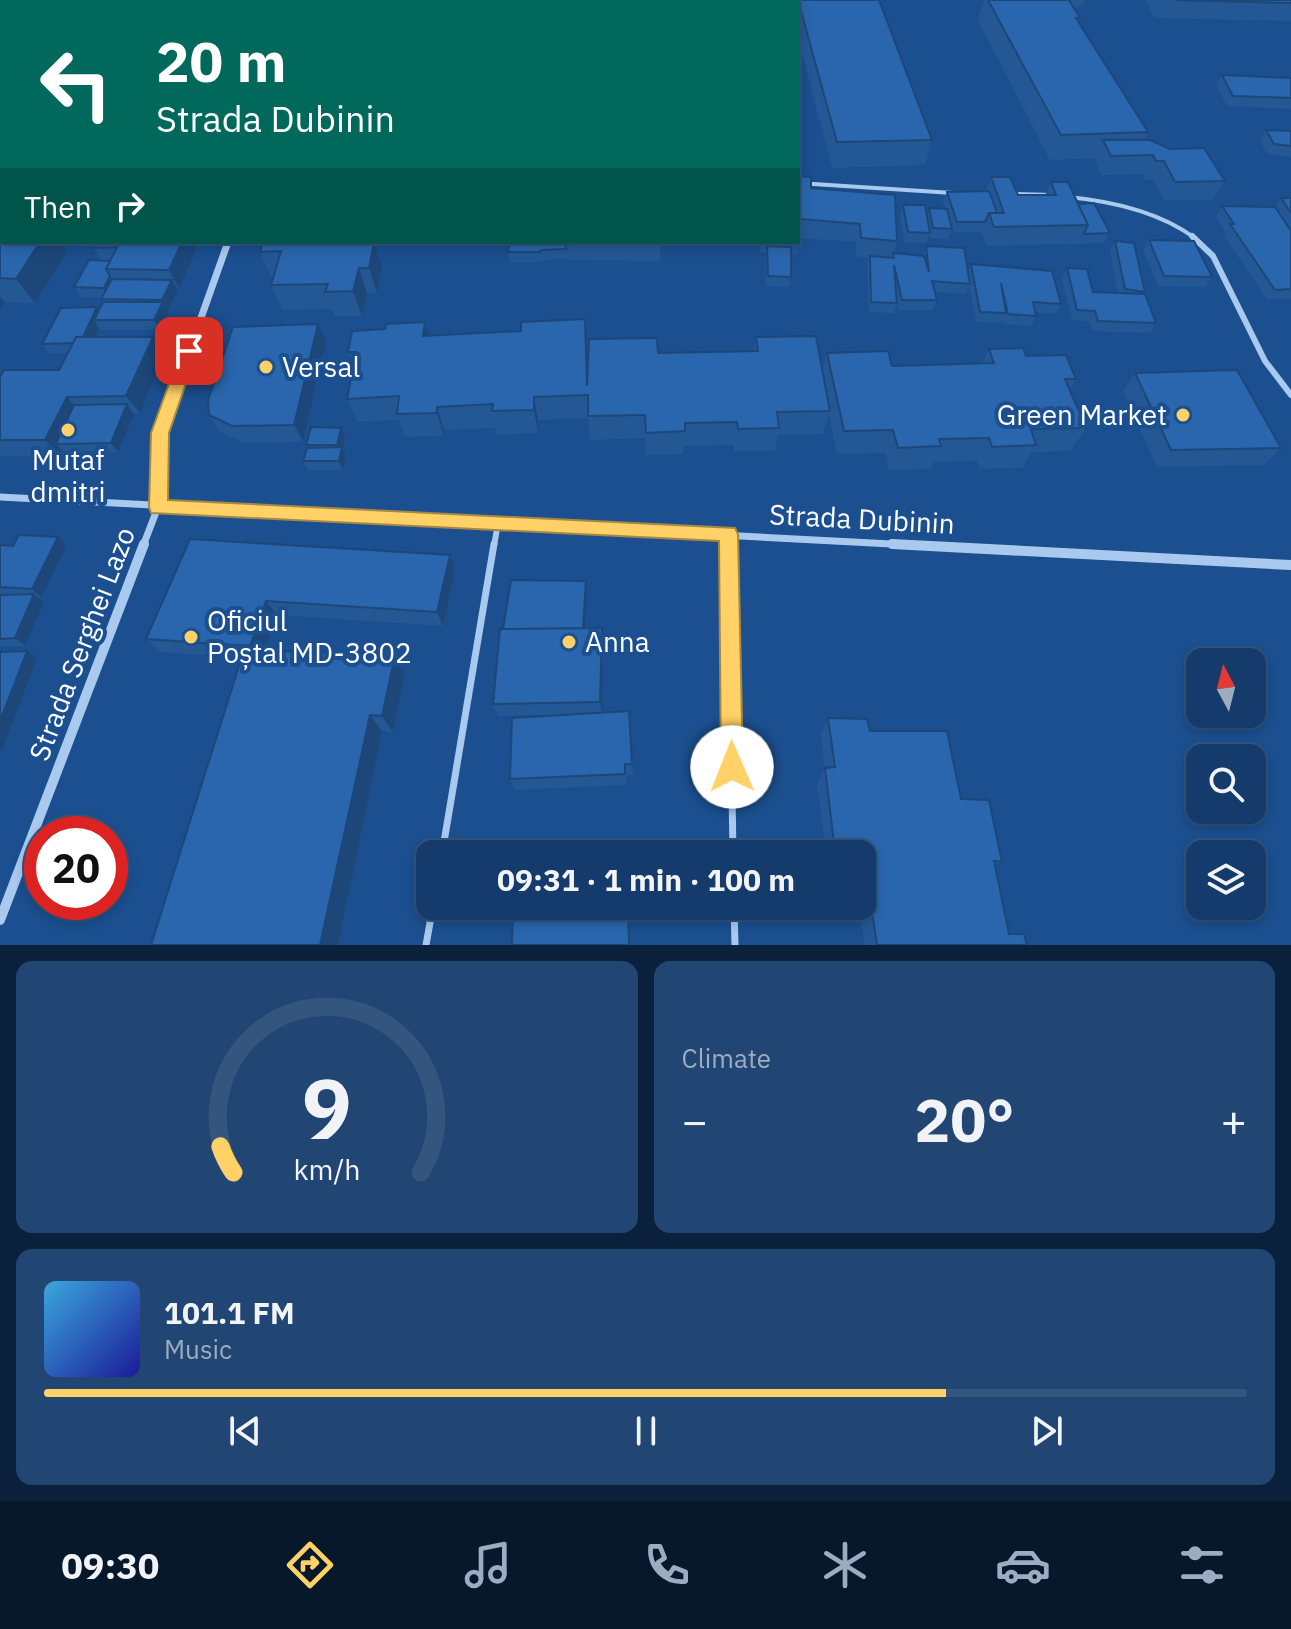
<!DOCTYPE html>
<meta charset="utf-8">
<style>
body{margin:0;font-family:"IBM Plex Sans",sans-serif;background:#214673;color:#f1f3f6;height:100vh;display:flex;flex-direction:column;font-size:30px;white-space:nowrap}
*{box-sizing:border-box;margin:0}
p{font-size:26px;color:#9dadc1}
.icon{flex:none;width:44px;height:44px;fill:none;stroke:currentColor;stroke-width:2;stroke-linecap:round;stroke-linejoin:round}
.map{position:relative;height:945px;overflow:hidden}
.details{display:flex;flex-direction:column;gap:16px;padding:16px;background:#0b203b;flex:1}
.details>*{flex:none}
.banner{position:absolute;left:0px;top:0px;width:800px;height:244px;box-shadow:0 4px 12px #0003,0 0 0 2px #33557e;background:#00695c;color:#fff;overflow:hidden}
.needle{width:52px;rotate:353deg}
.buttons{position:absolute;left:1186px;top:648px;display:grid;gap:16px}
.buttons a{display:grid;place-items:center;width:80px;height:80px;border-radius:16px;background:#143b6b;box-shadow:0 4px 12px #0003,0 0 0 2px #33557e;font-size:40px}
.speed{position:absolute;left:24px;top:816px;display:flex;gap:16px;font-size:40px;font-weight:700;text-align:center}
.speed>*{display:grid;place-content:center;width:104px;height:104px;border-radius:50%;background:#143b6b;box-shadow:0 4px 12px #0003,0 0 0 2px #33557e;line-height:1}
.speed .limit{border:12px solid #d22;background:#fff;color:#111}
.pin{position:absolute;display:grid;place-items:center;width:68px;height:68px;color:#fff;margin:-34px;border-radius:16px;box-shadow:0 4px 12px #0006}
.me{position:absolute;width:88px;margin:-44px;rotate:359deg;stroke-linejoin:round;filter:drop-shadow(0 0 6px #0008)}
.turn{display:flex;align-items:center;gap:28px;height:168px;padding:0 24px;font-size:36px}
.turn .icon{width:104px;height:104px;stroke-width:2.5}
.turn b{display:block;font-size:56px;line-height:68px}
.then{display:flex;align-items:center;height:76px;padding:0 24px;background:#0003;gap:16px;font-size:30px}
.big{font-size:60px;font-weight:800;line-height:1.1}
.details .card{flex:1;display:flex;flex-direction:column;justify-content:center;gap:12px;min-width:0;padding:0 28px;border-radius:16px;background:#214673}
.details .dial{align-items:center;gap:0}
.dial svg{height:208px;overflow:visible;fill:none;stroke:#33557e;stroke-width:7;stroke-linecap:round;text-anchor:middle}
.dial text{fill:#f1f3f6;stroke:none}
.song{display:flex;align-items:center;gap:24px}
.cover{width:96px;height:96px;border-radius:12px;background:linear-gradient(135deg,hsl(200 70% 55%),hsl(240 70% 35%))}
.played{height:8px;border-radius:4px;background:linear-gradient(90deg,#ffd166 75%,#33557e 75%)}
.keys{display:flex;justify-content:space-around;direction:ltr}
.heat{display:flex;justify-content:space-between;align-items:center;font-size:44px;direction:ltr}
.details .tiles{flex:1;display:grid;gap:16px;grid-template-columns:1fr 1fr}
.card:last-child{grid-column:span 2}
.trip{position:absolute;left:416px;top:840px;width:460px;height:80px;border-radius:16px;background:#143b6b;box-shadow:0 4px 12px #0003,0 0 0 2px #33557e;font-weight:800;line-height:80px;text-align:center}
.tabs{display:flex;height:128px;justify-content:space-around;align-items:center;background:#08182b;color:#9dadc1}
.tabs .icon{width:56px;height:56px}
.tabs .active{color:#ffd166}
.tabs b{font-size:36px;color:#f1f3f6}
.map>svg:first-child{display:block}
</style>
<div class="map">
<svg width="1291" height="945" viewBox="0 0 1291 945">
<rect width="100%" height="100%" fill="#1b4f8f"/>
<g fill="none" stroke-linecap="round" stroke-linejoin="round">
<!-- service-far2 -->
<path stroke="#a9c9ee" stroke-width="4" d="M798,183L953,193
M1012,194L1053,195
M1068,197C1111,201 1159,212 1195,238"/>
<!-- service-far1 -->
<path stroke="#a9c9ee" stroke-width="6" d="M1192,236L1213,256L1265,361L1291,395
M728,534V546
M494,546L498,523"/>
<!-- service -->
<path stroke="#a9c9ee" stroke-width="7" d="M728,544L733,854
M442,854L494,544
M734,906L735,945
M426,945L433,906"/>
<!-- minor-far1 -->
<path stroke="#a9c9ee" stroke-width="7" d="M0,497L930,546
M143,546L158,507L160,433L228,242"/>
<!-- minor -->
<path stroke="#a9c9ee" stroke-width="10" d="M892,544L1291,565
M0,920L144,544"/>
</g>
<!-- wall -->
<path fill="#245895" d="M347,0H438L437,2H346Z
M591,0H720L692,1V2H591Z
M769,0H879L932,140L925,165L832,168L798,37V2H797V0Z
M984,0H1085L1082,7H1073L1080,18L1078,22L1148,132L1144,140L1225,181L1213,200H1164L1153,180H1146L1143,174L1101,175L1094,158L1050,160L978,20Z
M1145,0H1291V21L1155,18Z
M1222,75L1291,78V109L1227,106L1216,85Z
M1266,130L1291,131V157L1267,154L1260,140Z
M2,163V242L68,251L35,303L5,302L0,310V165Z
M798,176L811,188L897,241L894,253L923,256L926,246L968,273L971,264L1061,304L1056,314L1035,312L1036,316L1031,326L1003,324V320L1001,323L976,322L969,286L966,294L934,292L937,300L933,310H899L896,298L897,303L894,313L869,312L867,266L869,258L856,257V242L800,238L797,255H791V277L789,287L766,286V253L760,252L761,242H798Z
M991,177L1018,195H1045L1051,182L1078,204L1110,233L1104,243L987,246L981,232H954L950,221L952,229L948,239L930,238L929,234L926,243L905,242L900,215L903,205L927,215L929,208L946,209L943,202L947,192L986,191Z
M1281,198H1291V299H1267L1223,235L1225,232L1216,216L1222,206L1275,207Z
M1149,240L1212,277L1205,287L1158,286L1143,250Z
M1115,241L1145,292L1144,294L1156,323L1150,333L1092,331L1089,321L1072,320L1062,278L1067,268L1093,292L1118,293L1110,251Z
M96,242H196L195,244L197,248L179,288H177L178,290L168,310L169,311L161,330H100L99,328L95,337H153L164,355L140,413H134L118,452H64L61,457L0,456V377L59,370L68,353L50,354L42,344L99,309L103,302L101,299L102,298L81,297L74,287L101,260L93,248Z
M263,242L382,267L377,293H367L362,316H335L332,309L282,310L271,285L273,277H271L260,252Z
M510,242H661L660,261L567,260V259L542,260V262H510L508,252Z
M585,319L588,367L658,353L754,351L756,337L822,372L827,353L892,366L982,364L989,349L1026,356L1076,379L1070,390L1086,428L1070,451L1032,452L1022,468L980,469L977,461L934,462L931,469L889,470L885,453L837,454L829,414L823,434L778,435L775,451H734V445L684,446L683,454L646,455L645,438L590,440L588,418L538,420V433L497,435L496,428L444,430V436L405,437L399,420L357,422L347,399L353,365L348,352L385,329L429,336L521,331Z
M326,342L303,442L243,443L220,432L209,415Z
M1135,373L1281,448L1264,465L1157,467L1123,391Z
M341,428L345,437L343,449L346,456L343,470H308L303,461L307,448L306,445Z
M190,539L455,570L443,626L277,615L265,651L395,655L405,673L393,732L382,731L338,945H151L241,658L161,652L146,639Z
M0,545L67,546L41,597H36L44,602L25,646H0Z
M587,589L584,628L603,642L602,712L629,711L633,775H626V785L515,790L510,779L566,715L498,716L493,704L503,629Z
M828,718L870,731L961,799L1002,862L995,866L1009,934L1027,945H865L859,906H862V854H826L817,783L825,769L821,734Z"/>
<!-- shaded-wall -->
<path fill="#1d4779" d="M32,242H62L68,251L35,303L16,279Z
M182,242H194L197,248L179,288L169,270Z
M374,242L382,267L377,293L369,268Z
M359,268L367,293L362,316L353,291Z
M110,276L117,286L111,298L104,288Z
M172,280L178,290L168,310L162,300Z
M0,297L5,302L0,310Z
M163,302L169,311L161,330L154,320Z
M97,307L104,317L94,320L99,328L88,353L80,343Z
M425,322L432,346L423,336Z
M318,324L326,342L303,442L294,425Z
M153,337L164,355L140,413L126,396Z
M67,397L82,414L56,444L64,452L61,457L45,440Z
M534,397L538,420V433L534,410Z
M127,404L134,414L118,452L111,443Z
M437,407L444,430V436L437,413Z
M341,428L345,437L343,449L346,456L343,470L339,461L341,452L337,445Z
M58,537L67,546L41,597L32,589Z
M450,555L455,570L443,626L437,612Z
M586,581L587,589L584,642L583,634Z
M34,594L44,602L25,646L15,638Z
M266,601L277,615L262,659L250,646Z
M602,628L603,642L602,714L600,702Z
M27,651L37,658L2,751L0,750V721Z
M395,655L405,673L393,732L382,716Z
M370,715L382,731L338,945H320Z"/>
<!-- building -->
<path fill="#2a66ad" stroke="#1d4779" stroke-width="2" d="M347,0H413V2H346Z
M591,0H623L591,2Z
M684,0L685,2H608Z
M798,0H879L932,140L837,142Z
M988,0H1069L1080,18H1076L1148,132L1061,135Z
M1175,0H1291V3Z
M1222,75L1291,78V98L1233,96Z
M2,94V114H0V96Z
M1266,130L1291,131V146L1274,144Z
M1103,140H1150L1170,149L1204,148L1225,181L1175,182L1164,161H1156L1153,155L1111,156Z
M2,163V176H0V165Z
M798,176L811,177V188L895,195L897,241L861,238L860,224L801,219L800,237H798Z
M991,177H1010L1018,195H1056L1051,182H1068L1088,225L994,227L989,213H1004Z
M0,179H2V242H40L16,279L0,278Z
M989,191L997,213H989L985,222H957L947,192Z
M1281,198H1291V213Z
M1094,203L1110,233L1084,234L1088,225L1078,204Z
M903,205H925L930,233L908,232Z
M1222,206L1275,207L1291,231V289L1275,290L1230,224H1234Z
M929,208L947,209L952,229L933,228Z
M1149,240L1194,241L1212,277L1164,276Z
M1115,241L1134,243L1145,292L1125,289Z
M96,242H182L169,270L106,269L117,247L93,248Z
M263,242L356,243L374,242L369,268H359L353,291L325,292L328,284L271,285L281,251L260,252Z
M510,242H565L566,249L541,250L540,252H508Z
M767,246L791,247V277L768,276Z
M926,246L964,248L970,284L932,281L937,300H902L894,265L897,303L871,302L870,256L894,258L893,253L924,256L929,272Z
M89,260L110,261L106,269L110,276L104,288L74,287Z
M971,264L1052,271L1061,304L1033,302L1036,316L1008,314L1001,283L1006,313L980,312Z
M1067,268L1087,269L1093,292L1145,294L1156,323L1098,321L1095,311L1077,310Z
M112,279L172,280L162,300L101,299Z
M103,302H163L154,320H94Z
M97,307L83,337H76L73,343L42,344L61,308Z
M585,319L587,386L589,339L657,338L658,353L758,351L756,337L816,336L830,411L777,412L779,428L738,429L737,422L685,423V431L646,433L645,415L588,416V395L534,397V410L492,411L493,404L437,407V413L397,414L399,396L347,399L356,352H348L352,331L385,329L386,324L425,322L423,336L521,331V322Z
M318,324L294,425L232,426L209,415L208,400L233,327Z
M76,337H153L126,396L67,397L45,440H0V377L4,370H59Z
M1023,348L1026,356L1066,355L1076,379H1065L1086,428L1031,429L1036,445L992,447L989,438L939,439L941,446L898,448L893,430L844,431L827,353L888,351L892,366L994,363L989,349Z
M1237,370L1281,448L1171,450L1135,373Z
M127,404L111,443L56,444L74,405Z
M311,427L341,428L337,445H306Z
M342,447L339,461H303L307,448Z
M19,535L58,537L32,589L0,587V545L13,546Z
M190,539L450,555L437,612L266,601L250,646L146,639Z
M511,580L586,581L583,628L503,629Z
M34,594L15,638L0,639V595Z
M602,628L600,702L493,704L500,629Z
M244,650L395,655L382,716L370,715L320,945H151Z
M27,651L0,721V652Z
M629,711L632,764H625V774L510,779L512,718Z
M828,718L867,719L870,731H947L961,799L989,800L1002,862L994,861L1009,934H1024L1027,945H877L862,844L834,843L825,768L835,767Z
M513,906H628L629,945H512Z"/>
<!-- route -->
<path fill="#ffd166" stroke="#a68842" stroke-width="2" d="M189,345L197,351L169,433L168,500L735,528L738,534L743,767L740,775L732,778L724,775L721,767L719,541L151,513L149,507L151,433L181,351Z"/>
<!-- markers -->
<g fill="#ffd166" stroke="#1b4f8f" stroke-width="3">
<circle cx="266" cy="367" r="8"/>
<circle cx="1183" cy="415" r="8"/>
<circle cx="68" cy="430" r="8"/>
<circle cx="191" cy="637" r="8"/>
<circle cx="569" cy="642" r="8"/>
</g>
<g text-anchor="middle" stroke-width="8" stroke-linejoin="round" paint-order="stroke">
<!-- poi labels -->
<g font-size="28" fill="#fff" stroke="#1b4f8f" text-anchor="start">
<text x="282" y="377">Versal</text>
<text x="1167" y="425" text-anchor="end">Green Market</text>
<text x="68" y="470" text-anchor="middle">Mutaf<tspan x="68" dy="32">dmitri</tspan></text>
<text x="207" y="631">Oficiul<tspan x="207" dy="32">Poștal MD-3802</tspan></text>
<text x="585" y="652">Anna</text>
</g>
<!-- street labels -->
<g font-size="28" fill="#fff" stroke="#1b4f8f">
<text transform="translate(862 519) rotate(3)" y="10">Strada Dubinin</text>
<text transform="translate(82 644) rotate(-69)" y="10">Strada Serghei Lazo</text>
</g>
</g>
</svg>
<div class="buttons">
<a><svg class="needle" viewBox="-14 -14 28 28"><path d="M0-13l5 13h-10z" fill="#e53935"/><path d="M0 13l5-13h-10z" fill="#9dadc1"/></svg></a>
<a><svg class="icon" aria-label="search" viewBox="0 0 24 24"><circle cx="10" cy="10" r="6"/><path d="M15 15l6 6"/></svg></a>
<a><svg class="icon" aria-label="layers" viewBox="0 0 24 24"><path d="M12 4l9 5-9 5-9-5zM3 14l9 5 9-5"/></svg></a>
</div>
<div class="speed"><div class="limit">20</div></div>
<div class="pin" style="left:189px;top:351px;background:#d93025"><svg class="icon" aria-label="arrive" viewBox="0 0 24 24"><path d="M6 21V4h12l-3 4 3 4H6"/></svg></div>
<svg class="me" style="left:732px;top:767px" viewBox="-20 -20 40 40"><circle r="19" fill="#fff"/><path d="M0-13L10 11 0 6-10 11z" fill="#ffd166"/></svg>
<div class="trip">09:31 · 1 min · 100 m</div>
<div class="banner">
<div class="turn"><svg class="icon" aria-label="left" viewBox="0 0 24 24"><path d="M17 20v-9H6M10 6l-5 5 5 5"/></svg><div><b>20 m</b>Strada Dubinin</div></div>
<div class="then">Then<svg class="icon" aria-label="right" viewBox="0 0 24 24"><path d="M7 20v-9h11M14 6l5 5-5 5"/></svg></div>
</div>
</div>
<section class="details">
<div class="tiles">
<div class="card dial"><svg viewBox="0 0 100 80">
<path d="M14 69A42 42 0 1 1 86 69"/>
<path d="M14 69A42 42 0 0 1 9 59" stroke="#ffd166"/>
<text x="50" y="56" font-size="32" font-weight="700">9</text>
<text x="50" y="72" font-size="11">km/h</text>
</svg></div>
<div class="card"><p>Climate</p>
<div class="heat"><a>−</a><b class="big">20°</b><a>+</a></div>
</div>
<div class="card">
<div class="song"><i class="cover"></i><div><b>101.1 FM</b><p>Music</p></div></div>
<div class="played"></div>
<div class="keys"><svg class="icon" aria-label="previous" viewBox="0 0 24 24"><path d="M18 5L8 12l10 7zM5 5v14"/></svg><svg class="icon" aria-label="pause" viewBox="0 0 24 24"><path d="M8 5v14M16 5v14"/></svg><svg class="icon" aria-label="next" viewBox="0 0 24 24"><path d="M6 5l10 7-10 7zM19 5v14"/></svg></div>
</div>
</div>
</section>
<nav class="tabs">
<b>09:30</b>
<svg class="icon active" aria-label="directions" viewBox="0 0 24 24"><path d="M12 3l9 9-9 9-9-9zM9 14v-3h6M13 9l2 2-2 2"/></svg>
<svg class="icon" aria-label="music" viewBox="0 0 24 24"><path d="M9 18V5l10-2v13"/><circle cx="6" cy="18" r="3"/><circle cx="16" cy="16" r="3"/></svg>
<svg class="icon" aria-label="phone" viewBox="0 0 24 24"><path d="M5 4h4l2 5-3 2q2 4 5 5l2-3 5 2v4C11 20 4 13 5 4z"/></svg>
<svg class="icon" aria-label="climate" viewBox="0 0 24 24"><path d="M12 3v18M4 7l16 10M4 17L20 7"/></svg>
<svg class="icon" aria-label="car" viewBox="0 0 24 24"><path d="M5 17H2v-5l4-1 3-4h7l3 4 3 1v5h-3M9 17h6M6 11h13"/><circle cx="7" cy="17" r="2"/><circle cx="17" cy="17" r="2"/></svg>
<svg class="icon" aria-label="filters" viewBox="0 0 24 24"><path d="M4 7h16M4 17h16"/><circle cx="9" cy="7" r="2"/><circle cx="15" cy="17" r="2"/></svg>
</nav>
